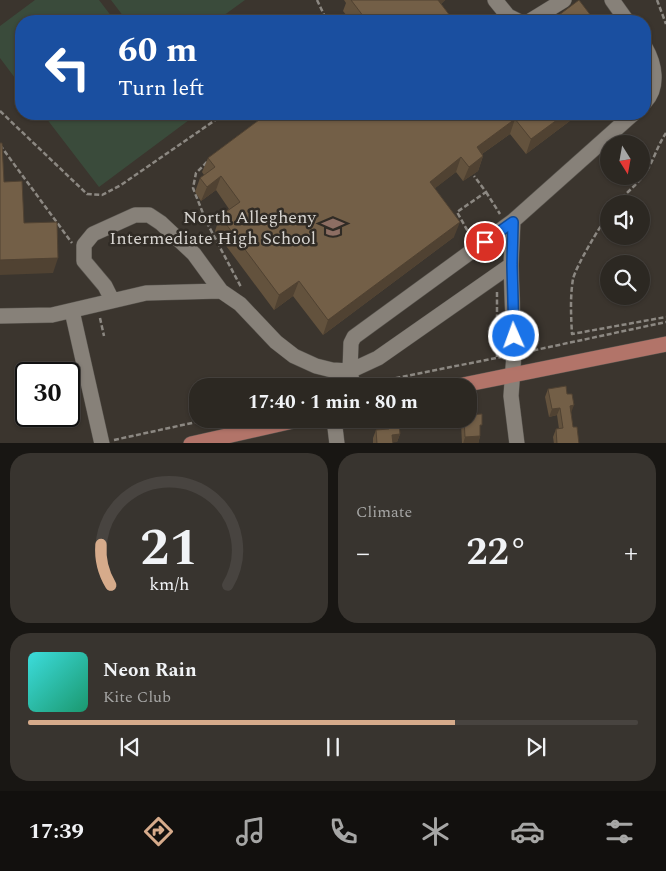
<!DOCTYPE html>
<meta charset="utf-8">
<style>
body{margin:0;font-family:Spectral,serif;background:#38342f;color:#f1f3f6;height:100vh;display:flex;flex-direction:column;font-size:19px;white-space:nowrap}
*{box-sizing:border-box;margin:0}
p{font-size:16px;color:#a6a6a5}
.icon{flex:none;width:28px;height:28px;fill:none;stroke:currentColor;stroke-width:2;stroke-linecap:round;stroke-linejoin:round}
.map{position:relative;height:443px;overflow:hidden}
.sheet{display:flex;flex-direction:column;gap:10px;padding:10px;background:#181613;flex:1}
.sheet>*{flex:none}
.guide{position:absolute;left:15px;top:15px;width:636px;height:105px;border-radius:20px;box-shadow:0 1px 4px #0004,0 0 0 1px #484440;background:#1a4fa0;color:#fff;overflow:hidden}
.needle{width:32px;rotate:169deg}
.fabs{position:absolute;left:600px;top:135px;display:grid;gap:10px}
.fabs a{display:grid;place-items:center;width:50px;height:50px;border-radius:50%;background:#2c2822;box-shadow:0 1px 4px #0004,0 0 0 1px #484440;font-size:25px}
.speed{position:absolute;left:15px;top:362px;display:flex;gap:10px;font-size:25px;font-weight:700;text-align:center}
.speed>*{display:grid;place-content:center;width:65px;height:65px;border-radius:50%;background:#2c2822;box-shadow:0 1px 4px #0004,0 0 0 1px #484440;line-height:1}
.speed .limit{border:2px solid #111;border-radius:8px;background:#fff;color:#111}
.pin{position:absolute;display:grid;place-items:center;width:42px;height:42px;color:#fff;margin:-21px;border:2px solid #fff;border-radius:50%;box-shadow:0 1px 5px #0007}
.me{position:absolute;width:55px;margin:-28px;rotate:358deg;stroke-linejoin:round;filter:drop-shadow(0 0 4px #0008)}
.turn{display:flex;align-items:center;gap:18px;height:105px;padding:0 20px;font-size:22px}
.turn .icon{width:65px;height:65px;stroke-width:2.5}
.turn b{display:block;font-size:35px;line-height:42px}
.big{font-size:38px;font-weight:700;line-height:1.1}
.sheet .card{flex:1;display:flex;flex-direction:column;justify-content:center;gap:8px;min-width:0;padding:0 18px;border-radius:20px;background:#38342f}
.sheet .dial{align-items:center;gap:0}
.dial svg{height:130px;overflow:visible;fill:none;stroke:#484440;stroke-width:7;stroke-linecap:round;text-anchor:middle}
.dial text{fill:#f1f3f6;stroke:none}
.song{display:flex;align-items:center;gap:15px}
.cover{width:60px;height:60px;border-radius:8px;background:linear-gradient(135deg,hsl(180 70% 55%),hsl(160 70% 35%))}
.played{height:5px;border-radius:2px;background:linear-gradient(90deg,#d6ab8b 70%,#484440 70%)}
.keys{display:flex;justify-content:space-around;direction:ltr}
.heat{display:flex;justify-content:space-between;align-items:center;font-size:28px;direction:ltr}
.sheet .tiles{flex:1;display:grid;gap:10px;grid-template-columns:1fr 1fr}
.card:last-child{grid-column:span 2}
.trip{position:absolute;left:189px;top:378px;width:288px;height:50px;border-radius:20px;background:#2c2822;box-shadow:0 1px 4px #0004,0 0 0 1px #484440;font-weight:700;line-height:50px;text-align:center}
.dock{display:flex;height:80px;justify-content:space-around;align-items:center;background:#12100e;color:#a6a6a5}
.dock .icon{width:35px;height:35px}
.dock .active{color:#d6ab8b}
.dock b{font-size:22px;color:#f1f3f6}
.map>svg:first-child{display:block}
</style>
<div class="map">
<svg width="666" height="444" viewBox="0 0 666 444">
<rect width="100%" height="100%" fill="#3b352e"/>
<!-- pitch -->
<path fill="#3a4b3b" d="M35,0H99L115,21H21V86L0,58V26Z
M111,0H245L216,21H127Z
M43,114H184L189,120L99,187Z"/>
<g fill="none" stroke-linecap="round" stroke-linejoin="round">
<!-- minor casing -->
<g stroke="#58544e" stroke-width="16">
<path id="minor" d="M495,0L508,16L518,21
M612,0L627,21
M530,21L564,0
M645,47C655,64 659,87 645,102
M511,265L378,358L350,371L351,343L354,337L513,221
M112,300L105,286L84,261V245L93,234L135,215H149L161,223L194,254L221,291
M72,311L102,444
M0,316L52,315L146,293L221,291L240,304L276,342L294,356L316,366L332,370L350,371L353,386
M334,419L337,444
M517,444L511,396L514,354L511,265L513,221L633,114"/>
</g>
<!-- major casing -->
<g stroke="#58544e" stroke-width="16">
<path id="major" d="M458,386L666,344
M191,444L302,419"/>
</g>
<!-- path -->
<path stroke="#8c8882" stroke-width="2.5" stroke-dasharray="5 2.5" stroke-linecap="butt" d="M317,0L327,21
M657,0L666,24
M0,111L87,194L102,195L121,185L224,114
M0,145L72,243
M207,162L196,173L193,188L206,221L241,287
M486,192L500,214
M617,204C625,193 636,186 644,175C653,163 657,146 666,133
M609,214C600,226 576,266 573,279C570,297 571,317 572,334L666,317
M471,237L457,212L486,192L474,176
M497,292V358
M100,318L104,336
M526,352L666,322
M366,384L501,357
M114,440L210,419"/>
<!-- minor -->
<use href="#minor" stroke="#878179" stroke-width="15"/>
<!-- major -->
<use href="#major" stroke="#b27469" stroke-width="15"/>
</g>
<!-- wall -->
<path fill="#63523d" d="M344,0H445L441,4L454,21H351L343,11L346,3Z
M267,114H579L526,154L510,134L482,154L483,156L478,171L463,181L456,172L435,188L454,237L323,335L293,296L274,310L215,231L220,216L229,209L216,190L201,201L195,192L200,178L204,175L202,172L208,158Z
M548,389L571,413L573,427L579,444H554L553,437L556,429H559L557,415L549,417L545,397Z
M463,419H468L480,431V436L478,444H462L461,423Z
M388,425L400,434L397,442H392L393,444H373V438L376,430L387,429Z"/>
<!-- shaded-wall -->
<path fill="#504232" d="M435,0H445L431,12Z
M565,114H579L526,154L531,139Z
M515,119L510,134L472,161L477,147Z
M483,156L478,171L463,181L469,167Z
M461,157L456,172L425,196L430,182Z
M221,176L216,190L201,201L207,187Z
M460,222L454,237L323,335L328,320Z
M58,258L53,273L0,275V260Z
M299,281L293,296L274,310L279,295Z
M574,405L571,413L570,406Z
M560,408L557,415L549,417L552,409Z
M400,434L397,442L389,443L392,435Z
M480,436L478,444H463L465,437Z"/>
<!-- building -->
<path fill="#735f47" stroke="#504232" d="M351,0H438L454,21H367Z
M579,0L595,21H551Z
M267,114H565L531,139L515,119L477,147L483,156L469,167L461,157L430,182L460,222L328,320L299,281L279,295L220,216L240,202L221,176L207,187L200,178L215,167L208,158Z
M0,143H2L4,182L22,181L24,223L57,222L58,258L0,260Z
M566,386L567,394H572L574,405L570,406L573,427H577L579,444H557L556,429L563,428L560,408L552,409L548,389Z
M482,414V425H480V436L465,437L464,419H468V415Z
M399,424L400,434L392,435L393,444H377L376,430L389,429L388,425Z"/>
<g fill="none" stroke-linecap="round" stroke-linejoin="round">
<!-- route casing -->
<g stroke="#114b97" stroke-width="12">
<path id="route" d="M485,242L513,222L512,265L514,336"/>
</g>
<!-- route -->
<use href="#route" stroke="#1a73e8" stroke-width="9"/>
</g>
<!-- icons -->
<defs>
<g id="school-bare" transform="scale(1.725)"><path d="M0-5L7-2L0 1L-7-2ZM-4 1L0 2.5L4 1V4Q0 6-4 4Z" fill="#8d6e63" stroke="#302b25" stroke-width="2.5" paint-order="stroke"/></g>
</defs>
<g fill-rule="evenodd">
<use href="#school-bare" x="333" y="227"/>
</g>
<g text-anchor="middle" stroke-width="5" stroke-linejoin="round" paint-order="stroke">
<!-- poi labels -->
<g font-size="18" fill="#d7d4d0" stroke="#302b25" text-anchor="end">
<text x="316" y="223">North Allegheny<tspan x="316" dy="21">Intermediate High School</tspan></text>
</g>
</g>
</svg>
<div class="fabs">
<a><svg class="needle" viewBox="-14 -14 28 28"><path d="M0-13l5 13h-10z" fill="#e53935"/><path d="M0 13l5-13h-10z" fill="#a6a6a5"/></svg></a>
<a><svg class="icon" aria-label="sound" viewBox="0 0 24 24"><path d="M4 9h4l5-4v14l-5-4H4zM17 9q2 3 0 6"/></svg></a>
<a><svg class="icon" aria-label="search" viewBox="0 0 24 24"><circle cx="10" cy="10" r="6"/><path d="M15 15l6 6"/></svg></a>
</div>
<div class="speed"><div class="limit">30</div></div>
<div class="pin" style="left:485px;top:242px;background:#d93025"><svg class="icon" aria-label="arrive" viewBox="0 0 24 24"><path d="M6 21V4h12l-3 4 3 4H6"/></svg></div>
<svg class="me" style="left:514px;top:336px" viewBox="-20 -20 40 40"><circle r="17" fill="#1a73e8" stroke="#fff" stroke-width="3"/><path d="M0-11L8 9 0 5-8 9z" fill="#fff"/></svg>
<div class="trip">17:40 · 1 min · 80 m</div>
<div class="guide">
<div class="turn"><svg class="icon" aria-label="left" viewBox="0 0 24 24"><path d="M17 20v-9H6M10 6l-5 5 5 5"/></svg><div><b>60 m</b>Turn left</div></div>
</div>
</div>
<section class="sheet">
<div class="tiles">
<div class="card dial"><svg viewBox="0 0 100 80">
<path d="M14 69A42 42 0 1 1 86 69"/>
<path d="M14 69A42 42 0 0 1 8 44" stroke="#d6ab8b"/>
<text x="50" y="56" font-size="32" font-weight="700">21</text>
<text x="50" y="72" font-size="11">km/h</text>
</svg></div>
<div class="card"><p>Climate</p>
<div class="heat"><a>−</a><b class="big">22°</b><a>+</a></div>
</div>
<div class="card">
<div class="song"><i class="cover"></i><div><b>Neon Rain</b><p>Kite Club</p></div></div>
<div class="played"></div>
<div class="keys"><svg class="icon" aria-label="previous" viewBox="0 0 24 24"><path d="M18 5L8 12l10 7zM5 5v14"/></svg><svg class="icon" aria-label="pause" viewBox="0 0 24 24"><path d="M8 5v14M16 5v14"/></svg><svg class="icon" aria-label="next" viewBox="0 0 24 24"><path d="M6 5l10 7-10 7zM19 5v14"/></svg></div>
</div>
</div>
</section>
<nav class="dock">
<b>17:39</b>
<svg class="icon active" aria-label="directions" viewBox="0 0 24 24"><path d="M12 3l9 9-9 9-9-9zM9 14v-3h6M13 9l2 2-2 2"/></svg>
<svg class="icon" aria-label="music" viewBox="0 0 24 24"><path d="M9 18V5l10-2v13"/><circle cx="6" cy="18" r="3"/><circle cx="16" cy="16" r="3"/></svg>
<svg class="icon" aria-label="phone" viewBox="0 0 24 24"><path d="M5 4h4l2 5-3 2q2 4 5 5l2-3 5 2v4C11 20 4 13 5 4z"/></svg>
<svg class="icon" aria-label="climate" viewBox="0 0 24 24"><path d="M12 3v18M4 7l16 10M4 17L20 7"/></svg>
<svg class="icon" aria-label="car" viewBox="0 0 24 24"><path d="M5 17H2v-5l4-1 3-4h7l3 4 3 1v5h-3M9 17h6M6 11h13"/><circle cx="7" cy="17" r="2"/><circle cx="17" cy="17" r="2"/></svg>
<svg class="icon" aria-label="filters" viewBox="0 0 24 24"><path d="M4 7h16M4 17h16"/><circle cx="9" cy="7" r="2"/><circle cx="15" cy="17" r="2"/></svg>
</nav>
